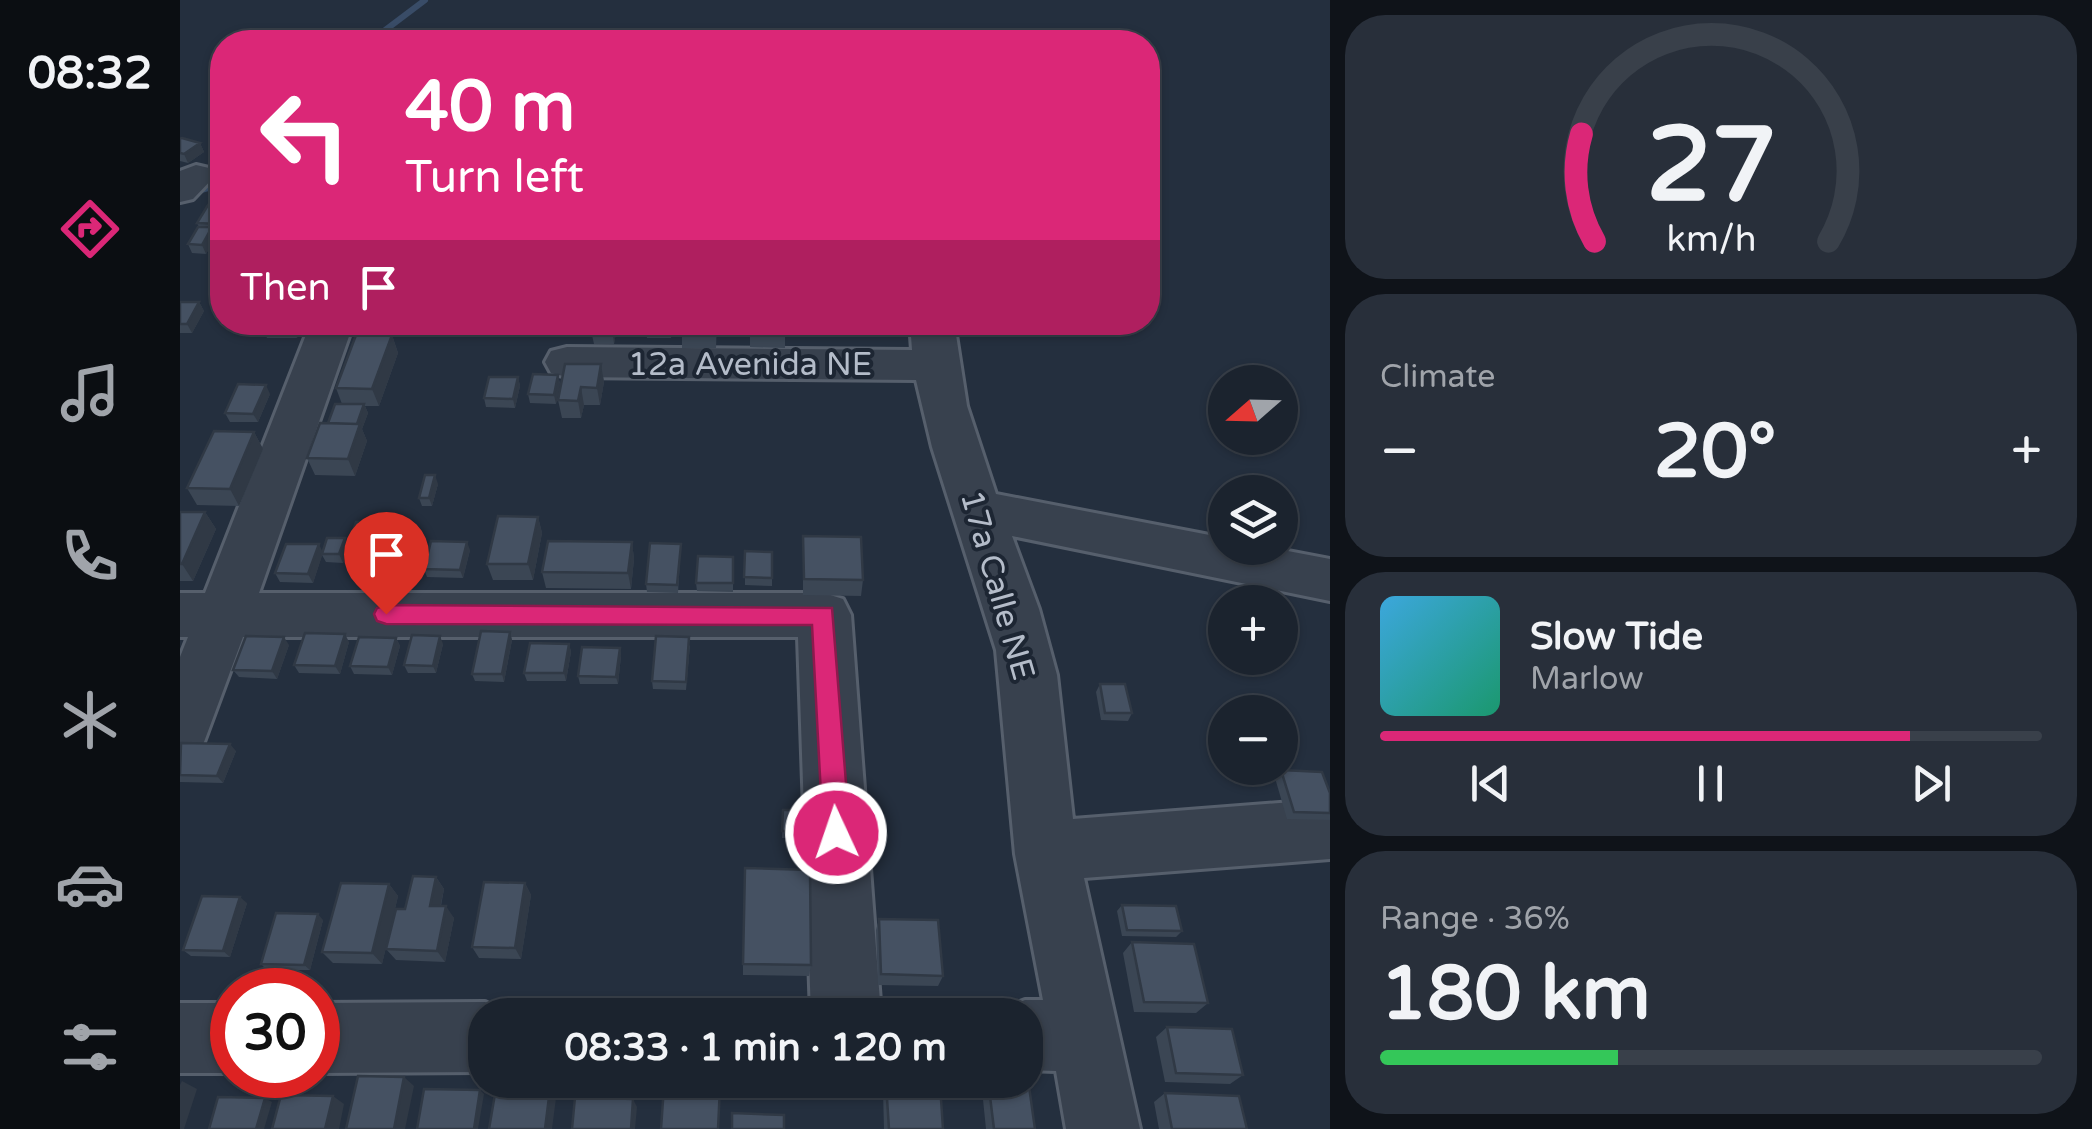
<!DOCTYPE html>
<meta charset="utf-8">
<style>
body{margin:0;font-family:"Varela Round",sans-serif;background:#282f3a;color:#f1f3f6;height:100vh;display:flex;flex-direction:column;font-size:38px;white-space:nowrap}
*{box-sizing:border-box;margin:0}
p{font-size:32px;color:#a0a4aa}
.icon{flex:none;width:55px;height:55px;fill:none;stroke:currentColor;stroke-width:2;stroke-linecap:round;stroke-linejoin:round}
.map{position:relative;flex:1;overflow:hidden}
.details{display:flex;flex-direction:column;gap:15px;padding:15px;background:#0f1319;width:762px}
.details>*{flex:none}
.banner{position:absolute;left:30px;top:30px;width:950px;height:305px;border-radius:40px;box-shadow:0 2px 8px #0004,0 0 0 2px #39404a;background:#db2777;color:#fff;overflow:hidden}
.needle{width:65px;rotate:250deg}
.fabs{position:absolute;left:1028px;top:365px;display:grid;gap:20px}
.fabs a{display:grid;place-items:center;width:90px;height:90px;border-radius:50%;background:#1b232e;box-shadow:0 2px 8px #0004,0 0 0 2px #39404a;font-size:50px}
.speed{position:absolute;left:30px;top:968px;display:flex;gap:20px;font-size:50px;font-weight:700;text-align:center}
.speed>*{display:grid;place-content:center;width:130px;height:130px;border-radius:50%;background:#1b232e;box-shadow:0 2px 8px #0004,0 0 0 2px #39404a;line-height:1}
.speed .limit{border:15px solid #d22;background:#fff;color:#111}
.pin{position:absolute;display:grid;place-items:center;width:85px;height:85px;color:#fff;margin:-102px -42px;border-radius:50% 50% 50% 0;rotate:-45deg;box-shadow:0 0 10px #0007}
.pin .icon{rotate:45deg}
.me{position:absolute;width:110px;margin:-55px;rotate:357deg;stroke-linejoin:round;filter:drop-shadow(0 0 8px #0008)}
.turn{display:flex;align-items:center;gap:35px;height:210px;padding:0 30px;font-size:45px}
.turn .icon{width:130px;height:130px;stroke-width:2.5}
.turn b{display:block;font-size:70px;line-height:85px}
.then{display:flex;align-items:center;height:95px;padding:0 30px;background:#0003;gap:20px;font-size:38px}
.big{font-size:75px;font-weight:800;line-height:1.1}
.details .tile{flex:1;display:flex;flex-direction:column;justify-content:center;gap:15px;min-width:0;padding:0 35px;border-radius:40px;background:#282f3a}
.details .dial{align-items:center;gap:0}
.dial svg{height:260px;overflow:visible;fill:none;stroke:#39404a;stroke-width:7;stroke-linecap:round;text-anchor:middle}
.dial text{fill:#f1f3f6;stroke:none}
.song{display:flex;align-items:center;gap:30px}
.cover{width:120px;height:120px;border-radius:15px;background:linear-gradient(135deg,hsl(200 70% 55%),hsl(160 70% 35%))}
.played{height:10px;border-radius:5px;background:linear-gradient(90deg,#db2777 80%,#39404a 80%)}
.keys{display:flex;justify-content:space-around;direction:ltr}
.heat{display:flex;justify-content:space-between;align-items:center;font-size:55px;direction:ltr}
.charge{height:15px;border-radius:8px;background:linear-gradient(90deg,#34c759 36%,#39404a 0)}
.trip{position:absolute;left:288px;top:998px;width:575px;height:100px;border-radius:40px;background:#1b232e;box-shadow:0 2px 8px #0004,0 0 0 2px #39404a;font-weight:800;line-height:100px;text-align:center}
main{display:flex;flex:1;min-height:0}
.tabs{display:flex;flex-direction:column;width:180px;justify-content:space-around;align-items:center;background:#0b0e12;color:#a0a4aa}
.tabs .icon{width:70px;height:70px}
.tabs .current{color:#db2777}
.tabs b{font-size:45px;color:#f1f3f6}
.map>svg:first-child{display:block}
</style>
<main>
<nav class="tabs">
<b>08:32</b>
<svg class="icon current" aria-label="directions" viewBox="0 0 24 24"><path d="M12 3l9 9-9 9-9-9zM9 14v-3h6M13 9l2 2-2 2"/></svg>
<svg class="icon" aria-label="music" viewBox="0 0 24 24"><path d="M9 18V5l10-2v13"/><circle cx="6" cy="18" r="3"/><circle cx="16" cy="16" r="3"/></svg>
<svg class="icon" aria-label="phone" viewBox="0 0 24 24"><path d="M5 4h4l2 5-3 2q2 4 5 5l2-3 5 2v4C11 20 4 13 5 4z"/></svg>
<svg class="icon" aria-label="climate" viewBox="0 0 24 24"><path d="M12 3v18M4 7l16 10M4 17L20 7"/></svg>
<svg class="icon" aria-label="car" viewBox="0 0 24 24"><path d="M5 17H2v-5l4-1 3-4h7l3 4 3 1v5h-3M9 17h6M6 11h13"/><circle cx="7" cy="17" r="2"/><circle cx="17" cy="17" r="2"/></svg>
<svg class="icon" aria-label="filters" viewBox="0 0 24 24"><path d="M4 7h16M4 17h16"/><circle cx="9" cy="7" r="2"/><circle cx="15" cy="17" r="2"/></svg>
</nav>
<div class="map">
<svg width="1150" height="1129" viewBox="0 0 1150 1129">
<rect width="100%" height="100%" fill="#242f3e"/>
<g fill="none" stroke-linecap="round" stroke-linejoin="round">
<!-- stream-far1 -->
<path stroke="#394c67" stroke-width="6" d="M197,42L204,31L245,0
M0,196L42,184"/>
<!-- stream -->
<path stroke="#394c67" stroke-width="9" d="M0,196L4,195"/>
<!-- minor casing -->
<g stroke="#565f6c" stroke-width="6">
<path id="minor" d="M16,165L29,168L35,176L13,199L0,202V171Z
M131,322H174L79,593H644L663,599L671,615L701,1015H631L618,637H63L21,750L0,758V657L8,637H0V593H25Z
M730,322H774L787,406L816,494L1045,538V548H1092L1150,559V601L832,536L859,609L877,675L893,819L1150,799V859L904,878L960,1129H886L876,1071L845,1070V1015H818L820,1010L845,1000H863L835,854L816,650L752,447L736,380L387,377L371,373L365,362L371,351L387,347L732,350Z
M305,1002L331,1015H305V1072L138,1073V1003Z
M0,1003H52V1073H0Z"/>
</g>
<!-- minor -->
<use href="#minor" fill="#38414e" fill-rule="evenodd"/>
</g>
<!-- wall -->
<path fill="#3b4654" d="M0,139L20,143L24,152L8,163L0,161Z
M42,205V258H36L31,249L41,232H35L36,236L26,254L12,253L8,244L19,227L17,223Z
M0,302H19L24,311L12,333H0Z
M86,322H124L117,338H87L83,329Z
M415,322H438L434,344H414L412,335Z
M493,322L491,338H467L466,329Z
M502,322H537L536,348H502Z
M570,322H605V348L570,347Z
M212,335L218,353L199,406H185L188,413L182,429L187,441L175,476L135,475L127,458L162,404L156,388Z
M421,364L424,382L420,405H404L401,418H382L378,400Z
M378,375L380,384L376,404L350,403L348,394Z
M338,377L340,386L335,408L306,407L304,398Z
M90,394L78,422H50L45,413Z
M74,432L83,449L59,506L17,505L7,488Z
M258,484L252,506H242L239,498Z
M0,512H25L36,529L13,581H0Z
M358,517L362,533L353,580H313L307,564Z
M196,522L200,531L191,560L170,559L167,552L163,563L146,562L142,555L133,583L100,582L95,573L142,552L168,545Z
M623,536L683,580L681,596L623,595Z
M452,542L454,559L451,589L366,588L362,572Z
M501,544L498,593L467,592L466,584Z
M247,546L240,570H213L210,561Z
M290,550L283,578L247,577L244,569Z
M565,551L592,552V586L565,585Z
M553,557V592L517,591L516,583Z
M330,632L332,640L324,682L295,681L292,674Z
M216,638L220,646L212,675L174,674L170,666Z
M169,642L160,674L119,673L114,665Z
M263,644L256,673H228L224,665Z
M389,644L391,652L386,681H347L344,673Z
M109,645L97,679L59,677L53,670Z
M510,645L506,690L473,689L472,681Z
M440,648L441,656L438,684H400L398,676Z
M920,684L952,713L948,721L921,720L916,692Z
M0,746L56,751L43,783L0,782Z
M1101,770L1150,793V820L1107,819L1095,778Z
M603,810H618L617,838H602Z
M256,877L264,889L261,906L274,918L265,962L216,960L206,949L225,909Z
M345,883L351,895L341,959L299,958L292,947Z
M209,884L218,896L202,964L153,963L142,952Z
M67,903L50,957L11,956L3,950Z
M942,905L1002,931L996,937L942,936L937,911Z
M699,919L763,976L758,986L698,985L696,930Z
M143,920L130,970H87L81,964Z
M952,942L1028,1003L1016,1013L954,1012L943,953Z
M563,964L631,965L629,976L563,975Z
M987,1027L1063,1075L1050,1084L985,1082L976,1037Z
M801,1080H845L855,1129H806Z
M706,1083L763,1129H704L703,1091Z
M985,1093L1067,1129H979L974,1102Z"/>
<!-- shaded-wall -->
<path fill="#303945" d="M20,143L24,152L8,163L4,154Z
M32,227L36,236L26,254L22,245Z
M19,302L24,311L12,333L7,324Z
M116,322H124L117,338L113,329Z
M435,322H438L434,344L433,335Z
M212,335L218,353L199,406L192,389Z
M421,364L424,382L420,405L417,388Z
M378,375L380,384L376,404L374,395Z
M338,377L340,386L335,408L333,399Z
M86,385L90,394L78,422L73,414Z
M401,387L404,405L401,418L398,401Z
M184,404L188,413L182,429L187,441L175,476L168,459L176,426Z
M74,432L83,449L59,506L50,489Z
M255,475L258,484L252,506L249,498Z
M25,512L36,529L13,581L2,564Z
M358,517L362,533L353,580L348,564Z
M196,522L200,531L191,560L187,552Z
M165,538L169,547L163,563L159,554Z
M243,538L247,546L240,570L237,562Z
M287,542L290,550L283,578L280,570Z
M452,542L454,559L451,589L448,573Z
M139,544L143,553L133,583L128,574Z
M330,632L332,640L324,682L322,674Z
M165,634L169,642L160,674L155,666Z
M260,636L263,644L256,673L253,666Z
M104,637L109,645L97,679L92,671Z
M216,638L220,646L212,675L208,667Z
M389,644L391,652L386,681L384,673Z
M440,648L441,656L438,684L436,677Z
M50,744L56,751L43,783L37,776Z
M256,877L264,889L258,917L250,906Z
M345,883L351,895L341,959L335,948Z
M209,884L218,896L202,964L192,953Z
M60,897L67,903L50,957L43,951Z
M266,906L274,918L265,962L257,951Z
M138,914L143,920L130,970L124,965Z
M224,1077L234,1086L225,1129H214Z
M2,1081L17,1089L4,1129H0V1085Z
M370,1089L376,1098L372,1129H365Z
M300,1090L304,1094L298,1129H294Z
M153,1096L164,1104L159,1129H145Z
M85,1098L92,1102L84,1129H76Z
M453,1099L457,1107L455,1129H451Z"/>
<!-- building -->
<path fill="#455162" stroke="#303945" stroke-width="2.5" d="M2,138L20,143L4,154L0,153V139Z
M28,205H42V217L39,224L17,223Z
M18,227H32L22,245L8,244Z
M42,230V249H31Z
M0,302H19L7,324H0Z
M86,322H116L113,329H83Z
M415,322H435L433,335H412Z
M466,322H491L490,329H466Z
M502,322H536L535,331L501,330Z
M570,322H605V331L570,330Z
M176,335H212L192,389L156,388Z
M385,364H421L417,388L401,387L398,401L378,400Z
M353,374L378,375L374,395L348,394Z
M309,377H338L333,399L304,398Z
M58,384L86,385L73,414L45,413Z
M155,404H184L177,424L148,423Z
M140,423L180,424L168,459L127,458Z
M34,431L74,432L50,489L7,488Z
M245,475H255L249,498H239Z
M0,512H25L2,564H0Z
M318,516L358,517L348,564H307Z
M176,522H196L187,552L166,551Z
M623,536L681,537L683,580L624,579Z
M217,537L243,538L237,562L210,561Z
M147,538H165L159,554H142Z
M251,541L287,542L280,570L244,569Z
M368,541L452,542L448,573L362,572Z
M470,543L501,544L497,585L466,584Z
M106,544H139L128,574L95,573Z
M565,551L592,552V578L564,577Z
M518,556L553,557V583H516Z
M301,631L330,632L322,674H292Z
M125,633L165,634L155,666L114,665Z
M232,635L260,636L253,666L224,665Z
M66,636L104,637L92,671L53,670Z
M476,636L509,637L506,682L472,681Z
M179,637L216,638L208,667L170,666Z
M350,643L389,644L384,673H344Z
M402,647L440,648L436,677L398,676Z
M920,684H945L952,713H925Z
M1,743L50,744L37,776L0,775Z
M1101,770L1142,772L1150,793V813L1114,812Z
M603,810H618L617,831H602Z
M565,868L630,870L631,965L563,964Z
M233,876L256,877L250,906H266L257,951L206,949L216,909H225Z
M304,882L345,883L335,948L292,947Z
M161,883L209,884L192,953L142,952Z
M22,896L60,897L43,951L3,950Z
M942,905L996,906L1002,931L947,930Z
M96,913L138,914L124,965L81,964Z
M699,919L758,920L763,976L701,974Z
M952,942L1014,944L1028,1003L964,1002Z
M987,1027L1052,1029L1063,1075L996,1073Z
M845,1072H847L855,1129H814L808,1080H845Z
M178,1076L224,1077L214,1129H166Z
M706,1083L760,1084L763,1129H709Z
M484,1086L540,1087L538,1129H481Z
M316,1088L370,1089L365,1129H309Z
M244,1089L300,1090L294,1129H237Z
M985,1093L1059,1096L1067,1129H992Z
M101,1095L153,1096L145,1129H92Z
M38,1097L85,1098L76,1129H29Z
M395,1097L453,1099L451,1129H392Z
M552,1113L604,1115V1129H552Z"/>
<!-- route -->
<path fill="#db2777" stroke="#8e194d" stroke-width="2.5" d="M206,605L652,608L670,833L666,842L656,846L647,842L643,833L632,625L206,624L197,621L194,614L197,608Z"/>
<g text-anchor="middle" stroke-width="8" stroke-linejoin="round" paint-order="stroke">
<!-- street labels -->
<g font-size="32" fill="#b4bcc9" stroke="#1d2633">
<text x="570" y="375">12a Avenida NE</text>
<text transform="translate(818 585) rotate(74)" y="11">17a Calle NE</text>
</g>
</g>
</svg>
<div class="fabs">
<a><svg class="needle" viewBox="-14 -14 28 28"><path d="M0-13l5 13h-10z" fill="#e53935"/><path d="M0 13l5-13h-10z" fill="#a0a4aa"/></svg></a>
<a><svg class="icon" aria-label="layers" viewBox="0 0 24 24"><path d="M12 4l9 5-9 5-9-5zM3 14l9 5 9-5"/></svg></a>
<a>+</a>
<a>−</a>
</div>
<div class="speed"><div class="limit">30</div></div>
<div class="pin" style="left:206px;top:614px;background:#d93025"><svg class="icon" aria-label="arrive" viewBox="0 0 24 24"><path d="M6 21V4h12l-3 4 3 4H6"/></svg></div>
<svg class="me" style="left:656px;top:833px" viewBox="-20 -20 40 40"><circle r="17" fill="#db2777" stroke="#fff" stroke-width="3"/><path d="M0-11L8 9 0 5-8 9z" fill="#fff"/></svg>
<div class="trip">08:33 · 1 min · 120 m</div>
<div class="banner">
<div class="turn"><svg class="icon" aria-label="left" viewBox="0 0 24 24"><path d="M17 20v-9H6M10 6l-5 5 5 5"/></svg><div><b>40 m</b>Turn left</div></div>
<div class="then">Then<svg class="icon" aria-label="arrive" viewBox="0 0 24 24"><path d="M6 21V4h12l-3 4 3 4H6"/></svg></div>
</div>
</div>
<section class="details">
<div class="tile dial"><svg viewBox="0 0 100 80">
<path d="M14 69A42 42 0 1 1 86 69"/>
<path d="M14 69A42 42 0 0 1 10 36" stroke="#db2777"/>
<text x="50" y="56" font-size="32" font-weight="700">27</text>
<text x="50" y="72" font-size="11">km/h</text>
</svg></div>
<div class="tile"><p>Climate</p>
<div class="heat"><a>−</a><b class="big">20°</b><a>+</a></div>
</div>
<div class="tile">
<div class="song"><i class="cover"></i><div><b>Slow Tide</b><p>Marlow</p></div></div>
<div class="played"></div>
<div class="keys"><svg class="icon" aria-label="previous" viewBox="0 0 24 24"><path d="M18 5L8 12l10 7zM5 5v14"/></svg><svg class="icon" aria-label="pause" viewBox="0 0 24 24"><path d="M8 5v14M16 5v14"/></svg><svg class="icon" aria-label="next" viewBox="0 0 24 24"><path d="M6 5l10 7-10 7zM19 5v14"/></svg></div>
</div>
<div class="tile"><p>Range · 36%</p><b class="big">180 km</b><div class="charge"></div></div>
</section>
</main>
